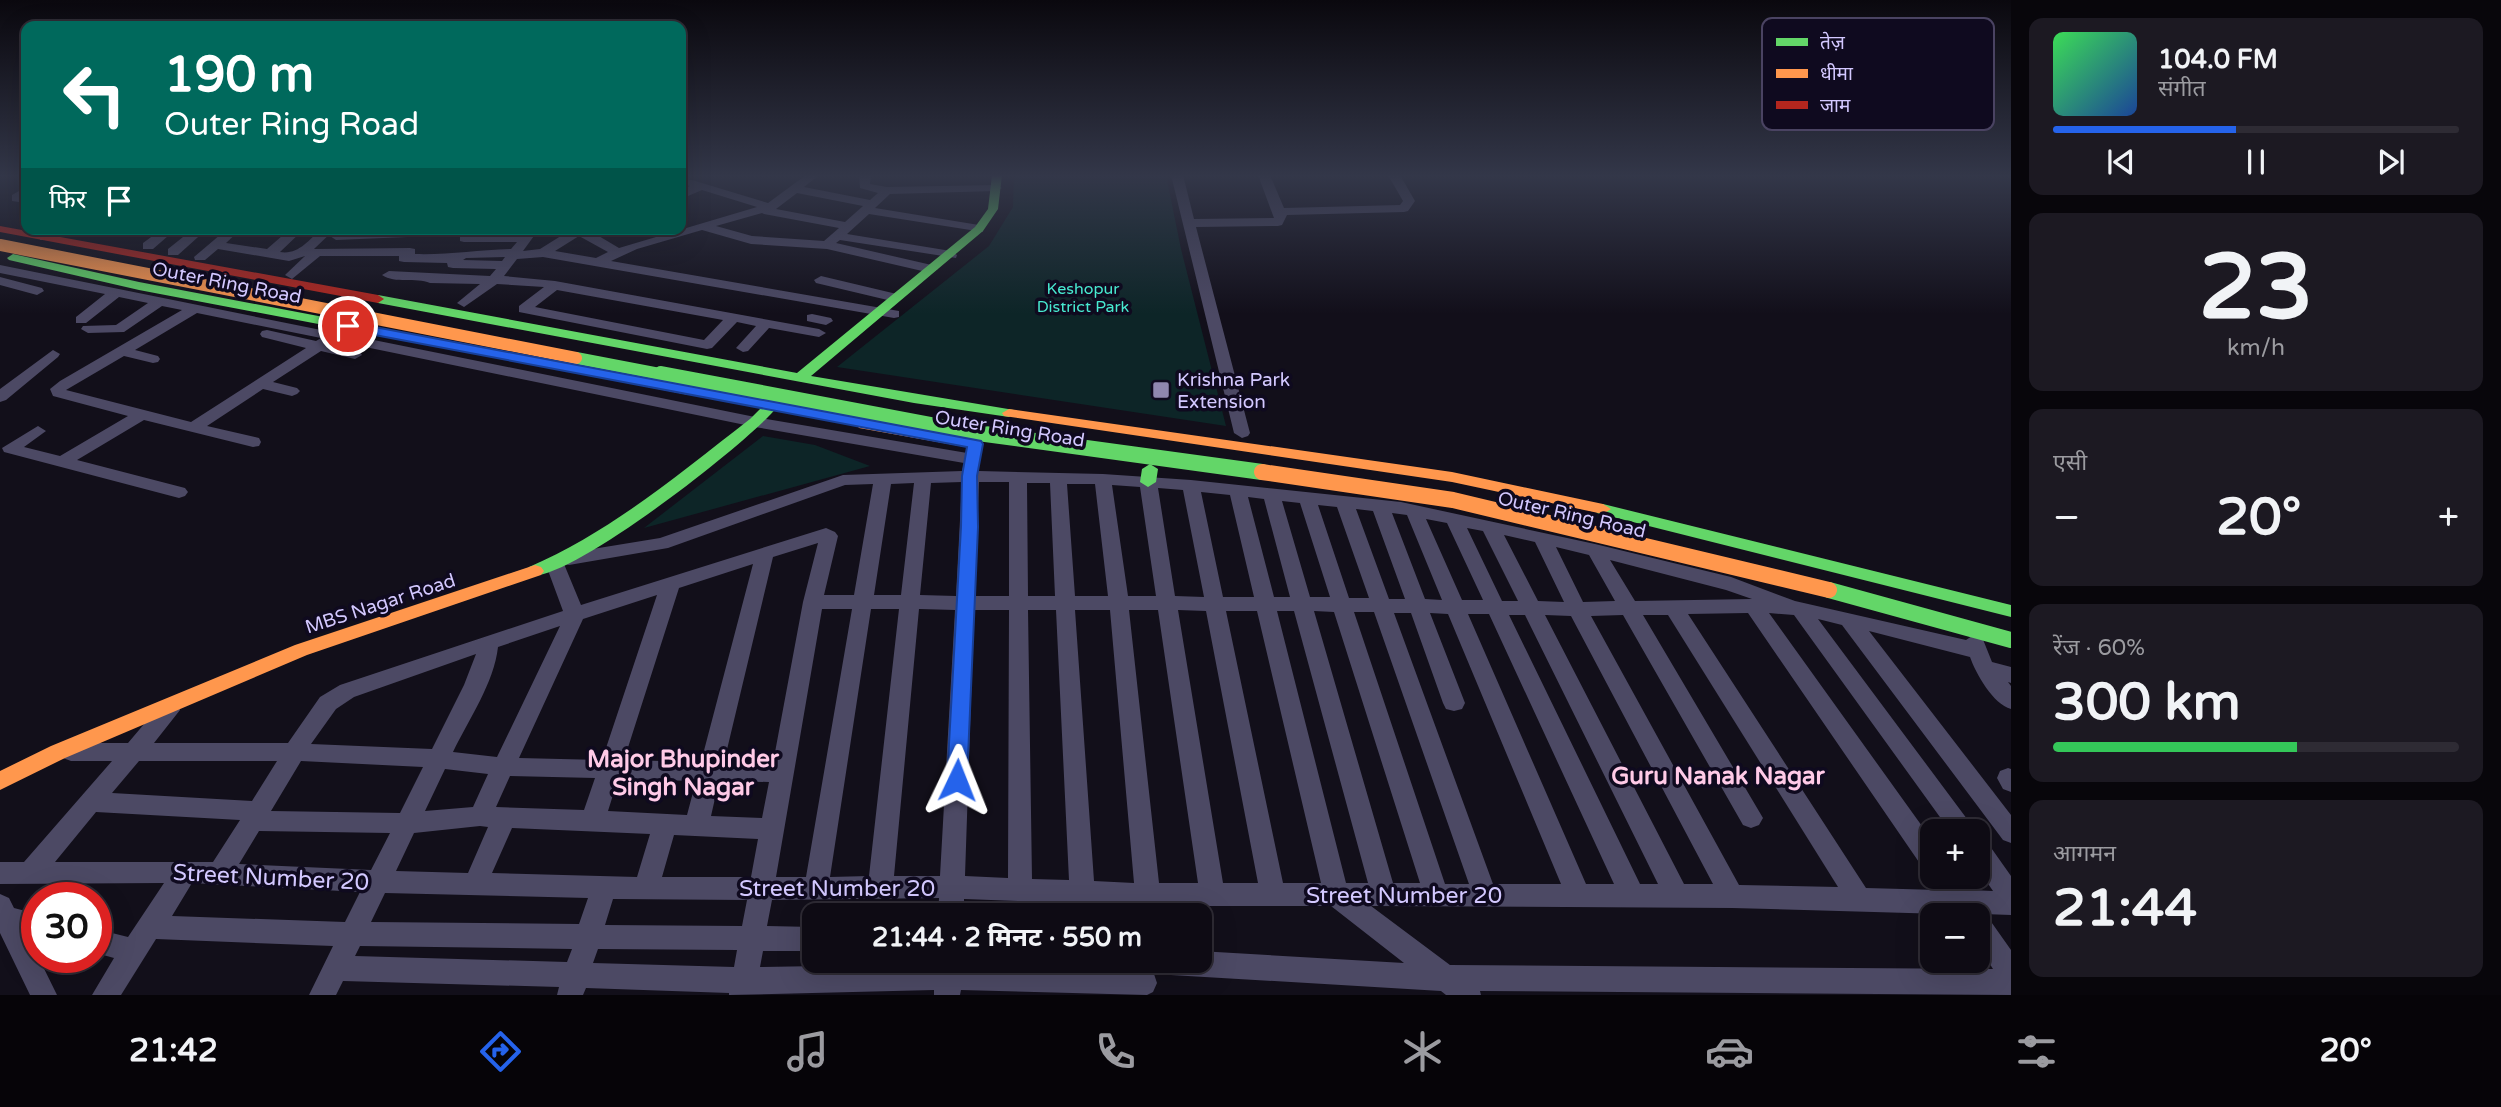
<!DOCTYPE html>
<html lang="hi">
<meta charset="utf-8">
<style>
body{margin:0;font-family:"Varela Round","Noto Sans Devanagari",sans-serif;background:#1c1922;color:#f1f3f6;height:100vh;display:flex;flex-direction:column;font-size:26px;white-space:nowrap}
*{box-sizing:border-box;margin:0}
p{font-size:23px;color:#9b9ba0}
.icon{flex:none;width:38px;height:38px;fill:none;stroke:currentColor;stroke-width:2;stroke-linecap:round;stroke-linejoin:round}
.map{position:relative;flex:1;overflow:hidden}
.drawer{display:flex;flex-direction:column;gap:18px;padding:18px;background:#08060b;width:490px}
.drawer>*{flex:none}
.guide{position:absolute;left:21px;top:21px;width:665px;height:214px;border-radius:14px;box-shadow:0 7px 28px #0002,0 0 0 2px #2e2b34;background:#00695c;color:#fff;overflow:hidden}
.fabs{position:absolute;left:1920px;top:819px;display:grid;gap:14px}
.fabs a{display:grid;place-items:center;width:70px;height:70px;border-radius:14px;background:#0e0b14;box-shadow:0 7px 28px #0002,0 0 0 2px #2e2b34;font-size:35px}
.speed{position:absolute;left:21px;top:882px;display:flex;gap:14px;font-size:35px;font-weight:700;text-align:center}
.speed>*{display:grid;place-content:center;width:91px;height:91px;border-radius:50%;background:#0e0b14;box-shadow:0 7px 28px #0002,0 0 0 2px #2e2b34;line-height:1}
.speed .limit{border:10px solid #d22;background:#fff;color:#111}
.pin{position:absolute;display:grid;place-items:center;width:60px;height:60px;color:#fff;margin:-30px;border:4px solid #fff;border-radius:50%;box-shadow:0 2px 7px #0007}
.me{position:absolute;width:77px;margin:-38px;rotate:2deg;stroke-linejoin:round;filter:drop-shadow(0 0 5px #0008)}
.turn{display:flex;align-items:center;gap:24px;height:147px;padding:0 28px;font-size:32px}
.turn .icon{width:91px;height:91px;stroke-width:2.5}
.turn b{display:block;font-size:49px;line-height:60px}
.then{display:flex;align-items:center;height:66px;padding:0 28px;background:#0003;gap:14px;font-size:26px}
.big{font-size:52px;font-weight:700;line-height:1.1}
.drawer .card{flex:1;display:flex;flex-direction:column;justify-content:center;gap:10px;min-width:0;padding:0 24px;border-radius:14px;background:#1c1922}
.drawer .dial{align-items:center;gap:0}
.dial b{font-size:91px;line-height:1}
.song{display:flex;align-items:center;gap:21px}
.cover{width:84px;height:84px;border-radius:10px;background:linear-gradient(135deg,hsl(130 70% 55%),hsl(220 70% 35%))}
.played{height:7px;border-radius:4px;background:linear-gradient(90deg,#2563eb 45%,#2e2b34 45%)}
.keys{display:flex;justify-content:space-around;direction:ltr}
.heat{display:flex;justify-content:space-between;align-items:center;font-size:38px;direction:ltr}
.charge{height:10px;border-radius:5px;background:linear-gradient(90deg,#34c759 60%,#2e2b34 0)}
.trip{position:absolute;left:802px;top:903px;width:410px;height:70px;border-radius:14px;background:#0e0b14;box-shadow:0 7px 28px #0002,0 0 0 2px #2e2b34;font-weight:700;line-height:70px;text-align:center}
.dock{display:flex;height:112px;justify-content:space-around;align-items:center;background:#060408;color:#9b9ba0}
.dock .icon{width:49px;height:49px}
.dock .selected{color:#2563eb}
.dock b{font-size:32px;color:#f1f3f6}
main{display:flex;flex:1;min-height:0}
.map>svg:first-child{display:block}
</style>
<main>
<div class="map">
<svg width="2011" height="995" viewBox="0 0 2011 995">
<rect width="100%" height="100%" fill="#120f1a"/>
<!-- green -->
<path fill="#0d2527" d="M1014,175H1166L1181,249L1226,426L837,367L989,246L1013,207Z
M763,436L815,445L870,466L644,528Z"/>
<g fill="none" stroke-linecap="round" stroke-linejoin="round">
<!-- street -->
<path fill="#4c4964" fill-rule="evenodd" d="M806,175H819L804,187L870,200L878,193L860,188L859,175H871L870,184L887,187L996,185L1002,188L996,191L890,194L875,208L979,225L983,226V232L869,214L847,234L951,251L957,255L956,258L840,240L836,243L936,266L938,269L931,273L827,249L751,244L702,230L637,249L611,261L899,311V317L894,318L543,257L517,259L504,276L555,281L819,329L826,333L819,337L769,328L748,351L743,352L736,348L756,326L737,322L712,348L707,349L519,312V306L544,287L497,284L464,307L457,303L480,284L430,283C416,277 395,284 382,275L389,271L490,276L496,269L453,268L448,267L447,263L404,262L399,261V256H320L292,279L285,275L305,256L289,261L218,249L205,260H195L194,257L227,229H241L226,243L267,249L290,229H304L280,252C298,255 308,241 321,229H335L314,249L410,248L415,249V254C448,255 477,250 511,249L517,242H464L460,241V235L523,234L526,229H539L523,251L540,249L572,229H587L619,248L757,207L702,190L681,199V191L690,186L684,184V180H692L768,203ZM797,193L863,206L845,222L776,209ZM762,213L764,214L839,228L824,241L752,236L716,226ZM579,236L608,252L596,258L555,251ZM505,257L502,261L463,260L466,258ZM557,290L723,320L704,340L535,307Z
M1171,175H1183L1194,219L1274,218L1258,175H1270L1284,208L1400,205L1403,201L1388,175H1400L1415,201L1408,211L1404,212L1287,215L1282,225L1278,226L1196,227L1250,433L1248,436L1242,438L1234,433Z
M26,187V203L12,201V195Z
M51,229H68L48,240H40V234Z
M162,229H176L153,249H143V243Z
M193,229H207L178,255H168V249Z
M427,229L431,230V236L336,240L330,236L336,232Z
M0,265L331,332L337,330L344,334L755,417L973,454L981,459L978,463L979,471L1103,474L1191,480L1401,502L1595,544L1731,577L1795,601L1966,640L1975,634L1982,637L1992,662L2011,667V683L2008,682L2011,686V709C1993,704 1976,674 1970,657L1869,631L2011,815V843L2003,840L1842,625L1818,619L1976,831H1950L1794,615L1769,613L1932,840V871L1923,868L1748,613L1688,614L1866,888L1939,890L1932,877V876L1958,877L1968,890L1993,891L1978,869V839L1987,842L2011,876V915L1983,914L1987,916L2011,950V995L1480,991L1481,995H1446L1441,991L1154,974L1157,983L1153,992L1147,995L961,990L960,995H934V990L729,995V993L586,988L583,995H557L559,987L343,981L336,995H309L333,946L156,939L121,995H92L114,958L96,953V929L128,937L164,883L0,884V862H24L112,761H71L63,758L60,752L63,746L71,743H128L161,704L169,701L177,704L180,710L154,743H288L320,697L340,685L563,611L546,565L548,560H560L562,554L660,538L843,475L962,471L964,463L755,427L336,341L330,345L360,352L362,355L355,359L321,351L273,382L297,388L300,391L297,394L292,396L263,389L207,426L259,438L261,442L259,446L253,447L144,420L77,460L185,488L188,492L185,496L179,498L4,452L2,448L38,426L46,431L24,447L60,456L128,416L53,396L50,389L60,381L182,310L162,306L124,332L88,333L81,329L83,326L116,325L148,303L119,297L86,323H76V317L105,294L0,273ZM197,313L321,338L316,341L267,330L262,331L260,334L262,337L306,348L191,422L66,390L124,356L153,363L158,362L160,359L158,356L135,350ZM962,482L956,596L920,595L931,483ZM979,482H1009V596H975ZM914,483L901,595H874L891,484ZM1027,483H1050L1055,596H1028ZM873,484L854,595H824L838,536L835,532L826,528L581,605L564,564L569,565L668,548L845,485ZM1067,484H1095L1108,596H1075ZM1112,485L1140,487L1156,596H1128ZM1158,488L1183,490L1204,597L1175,596ZM1201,492L1230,495L1254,597H1223ZM1248,497L1264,499L1290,597H1274ZM1282,501L1300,503L1330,597H1310ZM1318,505L1337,507L1369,598H1349ZM1356,509L1373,511L1405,599H1389ZM1392,513L1407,515L1442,600L1425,599ZM1426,519L1447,523L1483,600H1462ZM1467,528L1483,531L1518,601H1502ZM1504,535L1535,542L1564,602L1538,601ZM818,543L803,602L773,763L724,762L773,557ZM1556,547L1589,555L1615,601L1583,602ZM1610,560L1726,590L1752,599L1635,601ZM753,564L701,762L624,760L679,588ZM657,595L602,760L519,758L583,619ZM822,609H852L806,877H776ZM871,609H899L869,876L830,877ZM919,609L955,610L940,876H894ZM974,610H1009L1008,878L965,876ZM1028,610H1056L1069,880L1032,879ZM1075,610H1110L1134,883L1094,881ZM1129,610H1158L1198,883H1159ZM1178,610L1206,611L1258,883H1223ZM1226,611H1257L1321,883H1283ZM1277,611H1294L1368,883H1346ZM1314,611L1334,612L1420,883H1393ZM1354,612H1374L1469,884H1445ZM1394,613H1411L1443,703L1446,709L1454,711L1462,709L1465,703L1430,613L1448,614L1561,884H1493ZM1468,614H1489L1614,884H1586ZM1509,615H1525L1658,884H1640ZM1545,615L1571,616L1713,884H1684ZM1623,615L1743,825L1751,828L1759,825L1763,818L1643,615H1668L1838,887L1739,885L1591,616ZM560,626L497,757L453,752C469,719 494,683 498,647ZM476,654L464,685L432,749L311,744L336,709L354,697ZM139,761H277L252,801L112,793ZM301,761L423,767L400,813L271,811ZM445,769L488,774L473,807L425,811ZM510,776L595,778L584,810L496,807ZM618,779L696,781L687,815L608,811ZM719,781L769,782L762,818L711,816ZM96,812L240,820L213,862H55ZM480,826L488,827L468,873L396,871L414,833ZM512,828L650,834L637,877L492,873ZM259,831L390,833L371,870L239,864ZM674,835L758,839L751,877H662ZM192,883L360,892L345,922L172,916ZM385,893L588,898L579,924L371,922ZM939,898L938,915H964V899L1124,905L1125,915H1151L1149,906H1331L1404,963L1199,951V961H1132L1136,970L962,964V961H936V964L760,967L763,951H814V927L767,926L772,900ZM613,899L747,900L742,926L605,925ZM1371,906L1732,908L1978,915V945L1993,969L1450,965ZM360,946L572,949L567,962L355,956ZM598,949L737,950L734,967L593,963Z
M821,276L901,295L903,298L896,302L816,283L814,280Z
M0,277L42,288L44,291L37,295L0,285Z
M812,314L831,318L833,321L826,325L807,321V315Z
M53,350L60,354L58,357L6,400L0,402V389Z
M2008,768L2011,769V792L2003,789L1997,778L2000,771Z
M0,894L9,898L14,908L37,914V938L28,936L57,995H30L0,933Z"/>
<!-- fast -->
<path fill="#63d668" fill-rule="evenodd" d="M992,175H1002L998,209L983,231L811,376L1014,410L1016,413L1009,417L914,403L378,303L372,299L378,295L797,373L975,227L988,209Z
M13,254L139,282L586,367L593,371L586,375L139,290L9,260L7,258Z
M770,403L777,407C752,440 565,586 529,575L526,571L529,567C612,531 679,474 750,419L765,404Z
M1150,464L1158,469L1156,482L1148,487L1140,482L1142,469Z
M1603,504L2011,605V617L1597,513L1595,509L1597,505Z"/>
<!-- slow -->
<path fill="#ff974d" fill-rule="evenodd" d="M586,367L689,387L696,391L689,395L581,374L579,371Z
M1009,409L1452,472L1603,504L1611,509L1603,514L1452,482L1004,416L1002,413Z
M864,421L971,440L978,444L971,448L859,428L857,425L859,422Z
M535,565L541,567L544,571L541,575L307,655L65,758L0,790V771L51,746L295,645Z"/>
<!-- jam -->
<path fill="#b3261e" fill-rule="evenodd" d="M0,226L378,295L384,299L378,303L0,232Z"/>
<!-- fast-bridge-far1 -->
<path stroke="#63d668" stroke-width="12" d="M576,358L670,376"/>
<!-- fast-bridge -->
<path stroke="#63d668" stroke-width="16" d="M661,374L963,431L1262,472
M1829,590L2011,640"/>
<!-- slow-bridge-far1 -->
<path stroke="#ff974d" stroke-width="12" d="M0,245L576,358"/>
<!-- slow-bridge -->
<path stroke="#ff974d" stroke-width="16" d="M1262,472L1453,500L1829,590"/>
</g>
<!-- sky -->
<linearGradient id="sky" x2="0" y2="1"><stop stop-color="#0a080e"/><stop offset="0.56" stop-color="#333749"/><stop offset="1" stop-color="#333749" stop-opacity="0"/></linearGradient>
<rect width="2011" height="314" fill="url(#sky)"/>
<!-- route -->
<path fill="#2563eb" stroke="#184099" stroke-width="2" d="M348,322L981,441L983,444L977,476L978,527L967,780L964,786L957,788L950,786L947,780L961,527L962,476L967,447L343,329L341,326Z"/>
<!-- markers -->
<rect fill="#8f87af" stroke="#0f0a1f" stroke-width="2.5" x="1152" y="381" width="18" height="18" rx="3.5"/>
<g text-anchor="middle" stroke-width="7" stroke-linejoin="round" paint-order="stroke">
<!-- far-park labels -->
<g font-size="16" fill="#48ebd1" stroke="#0f0a1f">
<text x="1083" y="294">Keshopur<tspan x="1083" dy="18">District Park</tspan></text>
</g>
<!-- street labels -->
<g font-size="19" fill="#d3c8ff" stroke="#0f0a1f">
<text transform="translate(227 282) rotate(11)" y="7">Outer Ring Road</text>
<text transform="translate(1010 428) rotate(9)" y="7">Outer Ring Road</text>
<text transform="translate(1572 514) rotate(13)" y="7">Outer Ring Road</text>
<text transform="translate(380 603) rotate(-18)" y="7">MBS Nagar Road</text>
</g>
<!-- poi labels -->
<g font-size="19" fill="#d3c8ff" stroke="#0f0a1f" text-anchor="start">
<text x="1177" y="386">Krishna Park<tspan x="1177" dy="22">Extension</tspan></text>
</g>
<!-- near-street labels -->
<g font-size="23" fill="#d3c8ff" stroke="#0f0a1f">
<text transform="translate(271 877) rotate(3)" y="8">Street Number 20</text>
<text x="837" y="896">Street Number 20</text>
<text x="1404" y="903">Street Number 20</text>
</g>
<!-- near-neighbourhood labels -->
<g font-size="24" font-weight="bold" fill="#ffcae7" stroke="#0f0a1f">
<text x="683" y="767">Major Bhupinder<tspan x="683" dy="28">Singh Nagar</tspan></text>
<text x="1718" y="784">Guru Nanak Nagar</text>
</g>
</g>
<!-- legend -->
<rect x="1762" y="18" width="232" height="112" rx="10" fill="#0f0a1f" stroke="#4a4362" stroke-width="2"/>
<rect x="1776" y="38" width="32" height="8" fill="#63d668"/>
<rect x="1776" y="69" width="32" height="9" fill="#ff974d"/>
<rect x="1776" y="101" width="32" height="8" fill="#b3261e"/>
<g font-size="19" fill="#d3c8ff">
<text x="1820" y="49">तेज़</text>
<text x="1820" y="80">धीमा</text>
<text x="1820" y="112">जाम</text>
</g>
</svg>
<div class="fabs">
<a>+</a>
<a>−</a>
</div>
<div class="speed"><div class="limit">30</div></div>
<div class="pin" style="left:348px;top:326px;background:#d93025"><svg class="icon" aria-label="arrive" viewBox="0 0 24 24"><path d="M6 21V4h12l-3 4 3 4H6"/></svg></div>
<svg class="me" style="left:957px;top:780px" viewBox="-20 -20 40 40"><path d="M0-17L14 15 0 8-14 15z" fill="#2563eb" stroke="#fff" stroke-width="4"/></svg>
<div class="trip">21:44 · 2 मिनट · 550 m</div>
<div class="guide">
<div class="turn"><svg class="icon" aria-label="left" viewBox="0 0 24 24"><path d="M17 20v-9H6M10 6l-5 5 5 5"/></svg><div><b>190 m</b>Outer Ring Road</div></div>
<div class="then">फिर<svg class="icon" aria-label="arrive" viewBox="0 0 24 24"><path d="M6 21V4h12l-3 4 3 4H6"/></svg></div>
</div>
</div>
<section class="drawer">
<div class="card">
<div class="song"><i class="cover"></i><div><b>104.0 FM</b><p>संगीत</p></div></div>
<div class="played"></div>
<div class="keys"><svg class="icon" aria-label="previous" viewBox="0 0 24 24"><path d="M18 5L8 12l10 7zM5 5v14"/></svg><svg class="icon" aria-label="pause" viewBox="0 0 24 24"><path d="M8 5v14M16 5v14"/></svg><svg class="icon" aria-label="next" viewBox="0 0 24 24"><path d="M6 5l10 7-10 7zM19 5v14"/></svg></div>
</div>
<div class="card dial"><b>23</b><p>km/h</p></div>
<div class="card"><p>एसी</p>
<div class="heat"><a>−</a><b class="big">20°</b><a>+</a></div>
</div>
<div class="card"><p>रेंज · 60%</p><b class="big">300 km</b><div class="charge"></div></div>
<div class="card"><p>आगमन</p><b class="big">21:44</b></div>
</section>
</main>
<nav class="dock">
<b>21:42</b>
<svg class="icon selected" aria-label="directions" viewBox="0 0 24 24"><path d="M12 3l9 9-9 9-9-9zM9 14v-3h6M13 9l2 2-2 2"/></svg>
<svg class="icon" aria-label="music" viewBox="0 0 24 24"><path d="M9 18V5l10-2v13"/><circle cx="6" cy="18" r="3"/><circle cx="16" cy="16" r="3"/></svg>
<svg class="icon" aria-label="phone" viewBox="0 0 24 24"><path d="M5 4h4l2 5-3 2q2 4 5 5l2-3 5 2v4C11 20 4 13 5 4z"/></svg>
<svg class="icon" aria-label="climate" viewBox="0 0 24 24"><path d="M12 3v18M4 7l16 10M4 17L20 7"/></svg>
<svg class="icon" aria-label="car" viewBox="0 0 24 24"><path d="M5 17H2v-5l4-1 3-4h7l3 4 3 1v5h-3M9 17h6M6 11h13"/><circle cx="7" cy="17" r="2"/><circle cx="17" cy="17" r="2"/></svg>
<svg class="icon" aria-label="filters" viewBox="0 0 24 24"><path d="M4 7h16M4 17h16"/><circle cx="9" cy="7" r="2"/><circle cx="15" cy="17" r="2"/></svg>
<b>20°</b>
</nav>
